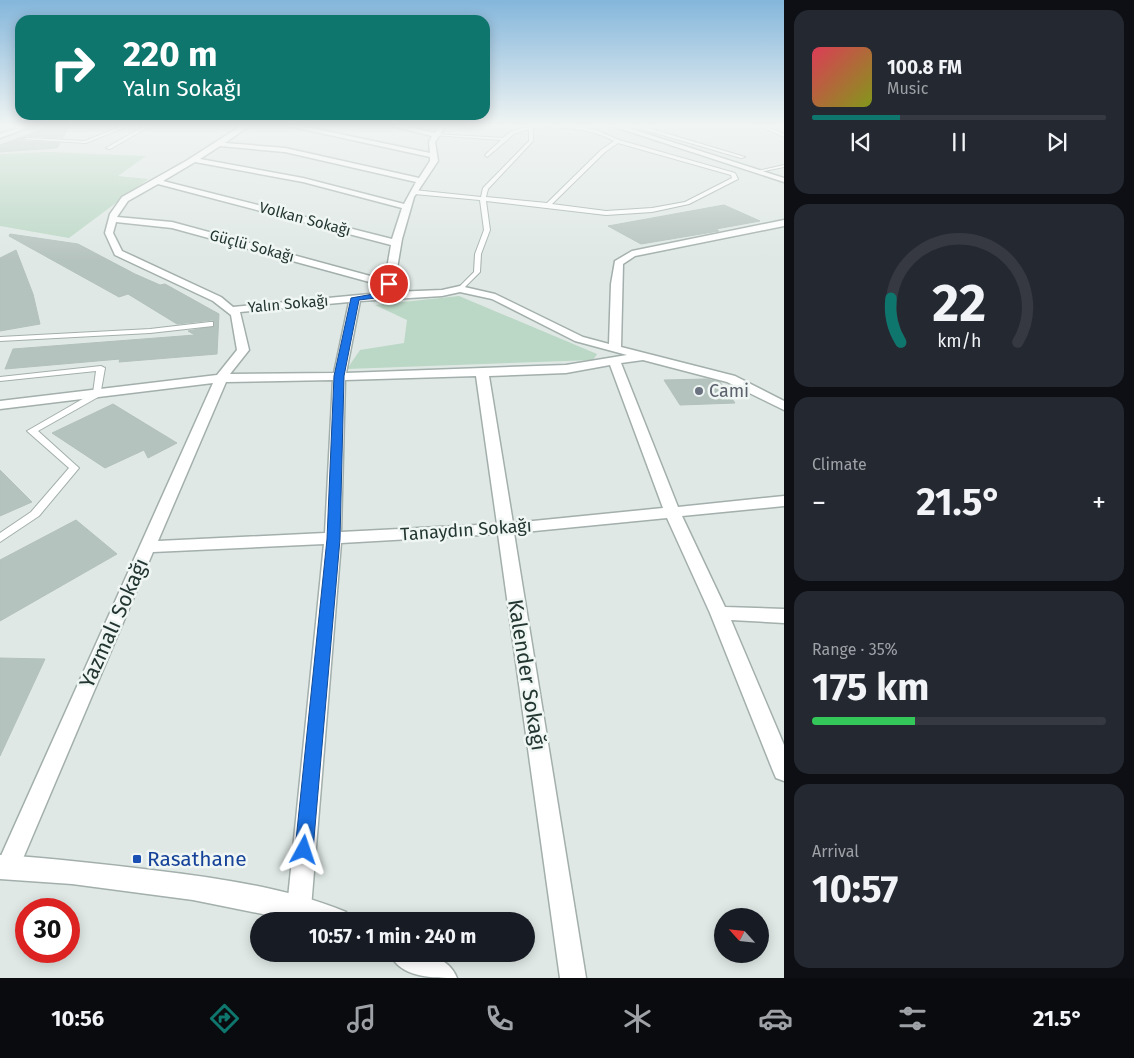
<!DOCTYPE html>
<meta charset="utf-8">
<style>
body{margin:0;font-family:"Fira Sans",sans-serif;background:#242831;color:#f1f3f6;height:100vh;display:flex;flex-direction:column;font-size:19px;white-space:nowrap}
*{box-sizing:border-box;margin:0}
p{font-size:16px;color:#9ea1a6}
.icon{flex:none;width:28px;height:28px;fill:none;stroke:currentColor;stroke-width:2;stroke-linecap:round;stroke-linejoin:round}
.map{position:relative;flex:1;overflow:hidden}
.details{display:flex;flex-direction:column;gap:10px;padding:10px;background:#0d0f14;width:350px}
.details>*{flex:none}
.banner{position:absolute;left:15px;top:15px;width:475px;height:105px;border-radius:15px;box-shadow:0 2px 12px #0003;background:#0f766e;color:#fff;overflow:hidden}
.needle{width:32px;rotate:297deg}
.controls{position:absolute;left:714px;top:908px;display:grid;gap:10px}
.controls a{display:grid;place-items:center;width:55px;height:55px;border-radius:50%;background:#171b24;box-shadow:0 2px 12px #0003;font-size:25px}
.speed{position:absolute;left:15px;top:898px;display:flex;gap:10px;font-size:25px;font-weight:700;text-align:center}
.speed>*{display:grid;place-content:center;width:65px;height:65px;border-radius:50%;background:#171b24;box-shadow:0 2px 12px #0003;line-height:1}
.speed .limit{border:8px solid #d22;background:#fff;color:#111}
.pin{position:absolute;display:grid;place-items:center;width:42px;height:42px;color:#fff;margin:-21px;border:2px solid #fff;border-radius:50%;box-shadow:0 1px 5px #0007}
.me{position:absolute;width:55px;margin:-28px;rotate:5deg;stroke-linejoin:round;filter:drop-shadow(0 0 4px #0008)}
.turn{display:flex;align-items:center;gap:18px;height:105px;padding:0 25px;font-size:22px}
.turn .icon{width:65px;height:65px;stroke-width:2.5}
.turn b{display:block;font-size:35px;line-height:42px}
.big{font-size:38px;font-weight:700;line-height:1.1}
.details .tile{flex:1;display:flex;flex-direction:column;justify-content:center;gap:8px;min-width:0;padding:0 18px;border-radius:15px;background:#242831}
.details .dial{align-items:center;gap:0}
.dial svg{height:130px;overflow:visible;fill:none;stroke:#363941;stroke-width:7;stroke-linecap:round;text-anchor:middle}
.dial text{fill:#f1f3f6;stroke:none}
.song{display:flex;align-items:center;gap:15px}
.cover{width:60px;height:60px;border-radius:8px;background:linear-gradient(135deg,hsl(350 70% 55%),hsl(70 70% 35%))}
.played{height:5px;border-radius:2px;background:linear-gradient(90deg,#0f766e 30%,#363941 30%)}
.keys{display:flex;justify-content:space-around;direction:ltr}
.heat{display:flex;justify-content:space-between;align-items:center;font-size:28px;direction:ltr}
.charge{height:8px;border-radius:4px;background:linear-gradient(90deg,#34c759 35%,#363941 0)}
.trip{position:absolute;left:250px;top:912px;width:285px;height:50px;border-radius:25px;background:#171b24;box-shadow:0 2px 12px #0003;font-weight:700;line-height:50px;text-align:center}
.tab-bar{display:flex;height:80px;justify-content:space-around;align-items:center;background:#090b0e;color:#9ea1a6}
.tab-bar .icon{width:35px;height:35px}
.tab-bar .active{color:#0f766e}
.tab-bar b{font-size:22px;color:#f1f3f6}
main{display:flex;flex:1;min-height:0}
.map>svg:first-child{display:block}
</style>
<main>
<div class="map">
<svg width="784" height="978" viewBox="0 0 784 978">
<rect width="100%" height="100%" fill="#dfe8e5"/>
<!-- green -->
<path fill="#bbd7c5" d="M49,152L146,156L118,176L148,179L69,238L0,226V154Z
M459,296L597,354L593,360L347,369L360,350L404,343L407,320L375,305Z"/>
<!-- building -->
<path fill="#b5c3be" stroke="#b3c1bc" d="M57,124H70L63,138L26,136L22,139L24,141L60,143L57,148L0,152V145Z
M724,205L760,221L716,229L719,231L641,244L608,226Z
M10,234L78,244L135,274L160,285L165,284L219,314L217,354L119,362L120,359L5,369L13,349L195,335L188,331L215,326L213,320L177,324L128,294L119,297L9,236Z
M16,250L33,294L40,324L0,331V258Z
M706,379L720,382L735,403L680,405L664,380Z
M113,404L177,443L148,458L144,450L105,468L52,433Z
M0,470L32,502L0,516Z
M76,520L117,554L0,621V560Z
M0,658L45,659L0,756Z"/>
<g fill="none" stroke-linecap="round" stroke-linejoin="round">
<!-- service casing -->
<g stroke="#a3afac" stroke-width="2">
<path id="service" d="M127,124H133L86,143L24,139L26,138L85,141Z
M148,124H154L110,149L106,148Z
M534,124L566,125L596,130L619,140L735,173L738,179L689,204L652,212L606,215L486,201L490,230L481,254L480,272L462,290H458V288L474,272L475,254L484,230L480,200L414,194L411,192L414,190L481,197L483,188L529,141V129L514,134L487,157L485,155L501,140L433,135L435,134L503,138L510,132ZM550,127C572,128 594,130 614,141L601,150L547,203L486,197L488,189L533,141V128ZM618,143L731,175L732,178L685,202L652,208L606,211L552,204L605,152Z
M641,124H666L649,126L648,128L745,157L741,158L642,129L644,127L618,128L616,127Z
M755,124H761L784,134V137Z
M784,165V167L760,172L758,171Z
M210,322H213V326L150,333L0,341V337L150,329Z
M101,366L105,368L100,396L38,431L79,468L39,516L0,542V533L31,512L69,468L27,431L93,393L96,371L0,381V377Z"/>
</g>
<!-- minor casing -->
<g stroke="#a3afac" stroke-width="3">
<path id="minor" d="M10,124H19L27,128L0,138V134L18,128Z
M244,124H252L225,143L285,148L419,178L430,161V157L279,124H292L430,153L429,142L432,136L384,124H396L435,133L441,124H447L435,142L438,161L414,197L402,239L393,292L442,290L460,286L495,294L583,337L609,344L611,284L615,261L632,251L784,220V226L635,256L623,264L621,347L735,376L784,401V410L727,382L643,360L621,363L678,507L784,496V506L682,516L725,607L784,609V623L731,620L784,745V781L776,778L773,771L710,613L667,518L514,533L586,978H560L498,534L341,543L311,908L308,917L299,920L290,917L287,908L324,544L153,552L16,875L8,879L0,876V858L213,383L0,409V401L217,375L237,350L231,315L213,301L115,255L105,233L110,214L122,197L186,161ZM220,146L285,152L416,182L404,204L303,178L200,159ZM195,162L303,182L402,208L392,239L163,181ZM158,184L391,245L385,280L172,222L117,217L128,201ZM116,222L172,228L384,286L383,290L370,294L233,307L221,297L122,251L113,233ZM460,292L492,299L575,341L627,355L566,365L346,373L360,301L442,296ZM349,302L334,373L230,374L249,350L240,312ZM610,365L663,508L513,523L489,376L566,373ZM476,376L497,524L341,532L345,380ZM333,380L325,533L158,541L226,382Z
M606,124H616L784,178V182Z"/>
</g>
<!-- tertiary casing -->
<g stroke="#a3afac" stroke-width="3">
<path id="tertiary" d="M0,855C51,858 102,864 152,870C217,878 285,887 346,912L350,921H297L193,900L72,884L0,879Z
M390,954C414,952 447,952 457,978C433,978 401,978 390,954Z"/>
</g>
<!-- service -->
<use href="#service" fill="#fff" fill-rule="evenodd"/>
<!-- minor -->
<use href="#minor" fill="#fff" fill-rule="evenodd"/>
<!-- tertiary -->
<use href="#tertiary" fill="#fff" fill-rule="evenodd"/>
</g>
<!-- sky -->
<linearGradient id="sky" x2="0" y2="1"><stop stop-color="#84b6db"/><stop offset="0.48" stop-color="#f1f5f3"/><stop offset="1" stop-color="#f1f5f3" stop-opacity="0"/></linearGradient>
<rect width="784" height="261" fill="url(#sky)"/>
<!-- route -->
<path fill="#1a73e8" stroke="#114b97" d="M389,282L393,284L392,291L384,297L359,300L344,376L340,539L313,850L311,856L304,858L298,856L295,850L327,539L334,376L351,298L379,293Z"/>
<!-- markers -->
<circle fill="#6b7280" stroke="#eff6f3" stroke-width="2" cx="699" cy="391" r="5"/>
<rect fill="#1a4fb4" stroke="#eff6f3" stroke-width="2" x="132" y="854" width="10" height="10" rx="2.5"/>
<g text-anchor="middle" stroke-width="5" stroke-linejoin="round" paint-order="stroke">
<!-- far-street labels -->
<g font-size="15" fill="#233632" stroke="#eff6f3">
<text transform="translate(305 219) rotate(15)" y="5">Volkan Sokağı</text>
<text transform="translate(252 246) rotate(15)" y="5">Güçlü Sokağı</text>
<text transform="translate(288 304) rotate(-5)" y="5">Yalın Sokağı</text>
</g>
<!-- worship labels -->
<g font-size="18" fill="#5b616d" stroke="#eff6f3" text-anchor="start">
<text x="709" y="397">Cami</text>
</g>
<!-- street labels -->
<g font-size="18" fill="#233632" stroke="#eff6f3">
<text transform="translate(466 530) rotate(-4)" y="6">Tanaydın Sokağı</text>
</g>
<!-- near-street labels -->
<g font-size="21" fill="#233632" stroke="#eff6f3">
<text transform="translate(114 623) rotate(-66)" y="7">Yazmalı Sokağı</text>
<text transform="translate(527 675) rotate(81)" y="7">Kalender Sokağı</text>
</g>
<!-- near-transit labels -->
<g font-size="21" fill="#164399" stroke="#eff6f3" text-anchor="start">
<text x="147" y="866">Rasathane</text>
</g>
</g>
</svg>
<div class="controls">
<a><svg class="needle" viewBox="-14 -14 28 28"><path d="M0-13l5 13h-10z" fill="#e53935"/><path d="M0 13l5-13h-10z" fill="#9ea1a6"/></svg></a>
</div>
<div class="speed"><div class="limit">30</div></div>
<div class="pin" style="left:389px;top:284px;background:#d93025"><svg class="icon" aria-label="arrive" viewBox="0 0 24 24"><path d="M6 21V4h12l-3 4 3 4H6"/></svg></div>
<svg class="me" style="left:304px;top:850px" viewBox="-20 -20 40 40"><path d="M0-17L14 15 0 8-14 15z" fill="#1a73e8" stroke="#fff" stroke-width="4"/></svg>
<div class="trip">10:57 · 1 min · 240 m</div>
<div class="banner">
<div class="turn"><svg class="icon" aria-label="right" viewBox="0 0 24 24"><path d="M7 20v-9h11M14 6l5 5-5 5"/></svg><div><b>220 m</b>Yalın Sokağı</div></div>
</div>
</div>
<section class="details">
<div class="tile">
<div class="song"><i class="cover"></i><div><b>100.8 FM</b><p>Music</p></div></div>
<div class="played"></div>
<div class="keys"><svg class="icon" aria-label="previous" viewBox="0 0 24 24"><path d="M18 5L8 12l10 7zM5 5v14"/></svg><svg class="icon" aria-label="pause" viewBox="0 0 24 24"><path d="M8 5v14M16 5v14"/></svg><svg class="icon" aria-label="next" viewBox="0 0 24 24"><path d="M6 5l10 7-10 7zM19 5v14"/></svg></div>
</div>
<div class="tile dial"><svg viewBox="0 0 100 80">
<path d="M14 69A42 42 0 1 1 86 69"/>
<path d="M14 69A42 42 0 0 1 8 42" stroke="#0f766e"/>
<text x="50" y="56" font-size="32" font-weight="700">22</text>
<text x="50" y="72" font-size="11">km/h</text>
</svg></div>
<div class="tile"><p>Climate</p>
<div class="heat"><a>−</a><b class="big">21.5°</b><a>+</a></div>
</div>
<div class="tile"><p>Range · 35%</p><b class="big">175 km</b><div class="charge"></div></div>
<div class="tile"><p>Arrival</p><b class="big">10:57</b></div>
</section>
</main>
<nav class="tab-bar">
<b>10:56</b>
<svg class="icon active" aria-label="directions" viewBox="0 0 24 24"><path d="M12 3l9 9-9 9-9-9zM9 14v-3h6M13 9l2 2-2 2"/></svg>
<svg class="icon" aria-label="music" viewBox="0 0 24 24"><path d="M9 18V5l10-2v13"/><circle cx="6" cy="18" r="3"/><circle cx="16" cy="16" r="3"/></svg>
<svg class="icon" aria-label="phone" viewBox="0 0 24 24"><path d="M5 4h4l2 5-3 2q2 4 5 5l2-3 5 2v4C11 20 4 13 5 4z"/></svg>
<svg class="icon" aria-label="climate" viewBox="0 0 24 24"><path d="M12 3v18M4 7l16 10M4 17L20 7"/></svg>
<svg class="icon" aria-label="car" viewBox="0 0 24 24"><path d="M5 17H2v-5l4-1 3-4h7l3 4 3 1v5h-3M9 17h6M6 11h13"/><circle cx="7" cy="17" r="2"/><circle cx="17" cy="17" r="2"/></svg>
<svg class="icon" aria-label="filters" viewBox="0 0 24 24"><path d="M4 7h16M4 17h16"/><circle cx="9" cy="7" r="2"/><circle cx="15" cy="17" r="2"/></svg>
<b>21.5°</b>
</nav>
